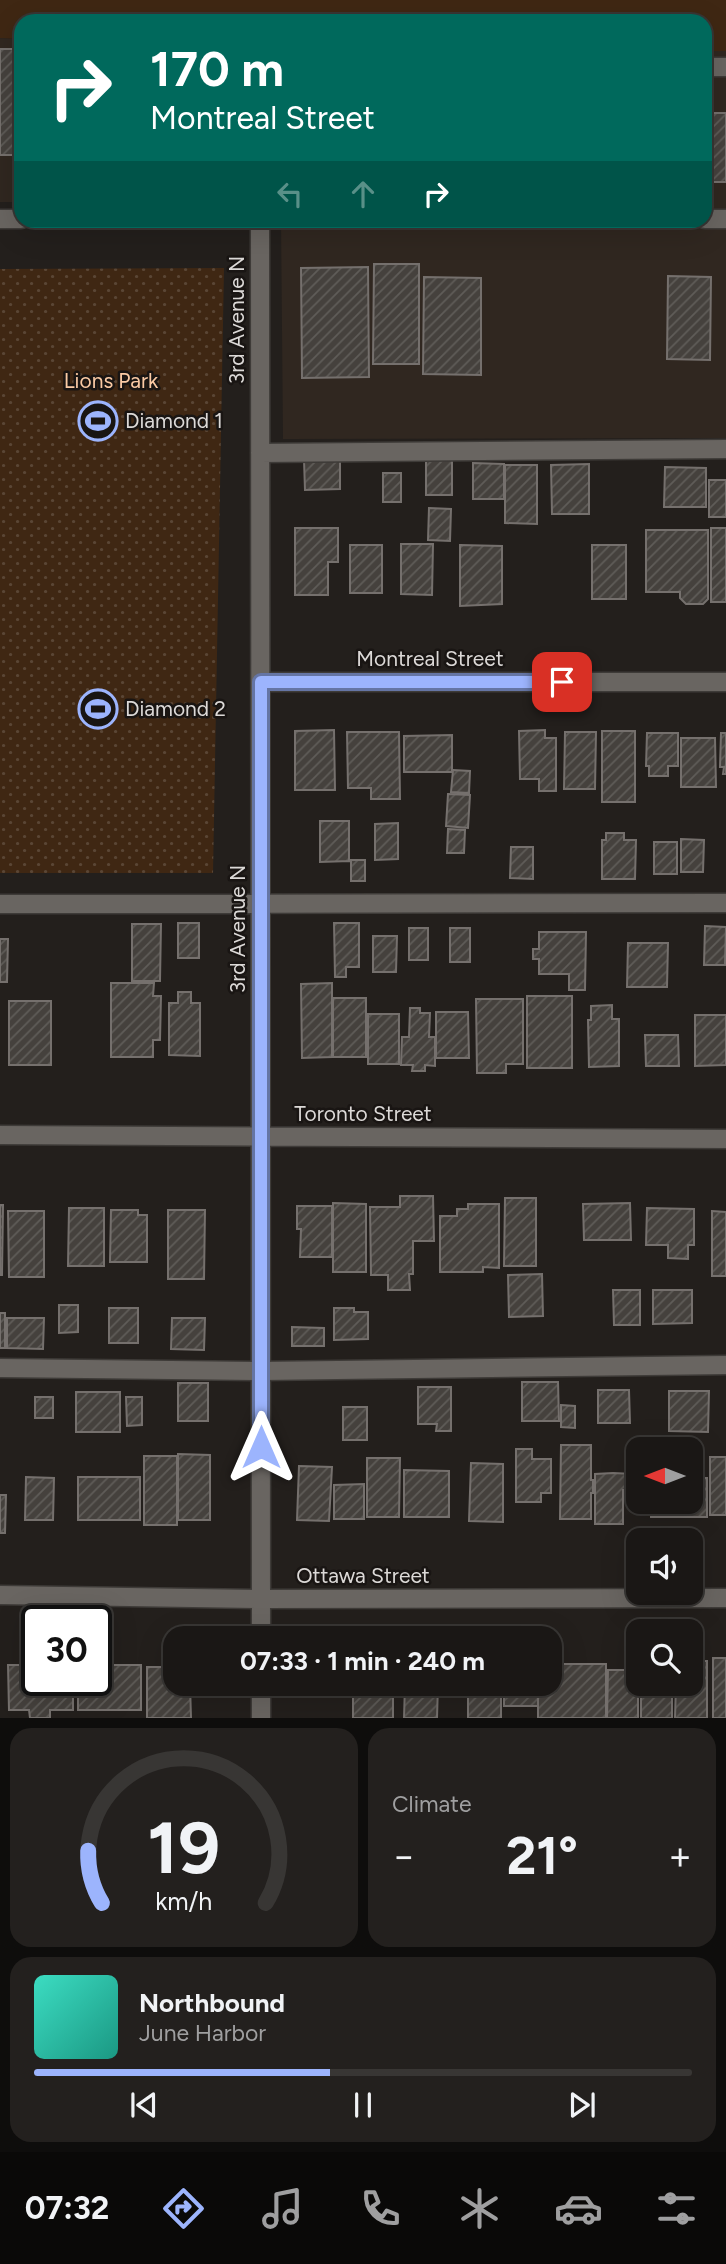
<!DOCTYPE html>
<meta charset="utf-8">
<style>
body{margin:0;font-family:Figtree,sans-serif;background:#23201e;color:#f1f3f6;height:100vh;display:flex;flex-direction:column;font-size:26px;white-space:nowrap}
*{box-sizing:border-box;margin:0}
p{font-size:23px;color:#9f9fa0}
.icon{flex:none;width:38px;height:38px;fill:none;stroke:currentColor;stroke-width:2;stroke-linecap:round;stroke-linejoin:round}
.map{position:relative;height:1718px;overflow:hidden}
.side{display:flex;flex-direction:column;gap:10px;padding:10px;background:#0e0d0c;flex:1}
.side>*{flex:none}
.hud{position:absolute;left:14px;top:14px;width:698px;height:214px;border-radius:21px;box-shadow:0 7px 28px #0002,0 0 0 2px #383634;background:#00695c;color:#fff;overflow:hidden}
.needle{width:46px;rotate:270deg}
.fabs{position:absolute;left:626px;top:1437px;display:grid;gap:14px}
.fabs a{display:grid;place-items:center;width:77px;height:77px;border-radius:14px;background:#1a1715;box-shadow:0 7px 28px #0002,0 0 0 2px #383634;font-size:35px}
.speed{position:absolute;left:21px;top:1605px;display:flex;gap:14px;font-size:35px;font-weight:700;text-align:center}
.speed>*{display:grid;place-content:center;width:91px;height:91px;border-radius:50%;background:#1a1715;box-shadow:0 7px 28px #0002,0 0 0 2px #383634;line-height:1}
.speed .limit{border:4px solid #111;border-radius:10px;background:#fff;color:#111}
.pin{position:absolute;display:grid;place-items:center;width:60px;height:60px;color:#fff;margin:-30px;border-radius:14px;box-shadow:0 4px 10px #0006}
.me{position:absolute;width:77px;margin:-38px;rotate:0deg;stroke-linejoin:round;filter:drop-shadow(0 0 5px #0008)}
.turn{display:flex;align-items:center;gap:24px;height:147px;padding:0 21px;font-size:32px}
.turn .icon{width:91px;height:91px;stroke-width:2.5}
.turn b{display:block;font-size:49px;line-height:60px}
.lanes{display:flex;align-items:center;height:66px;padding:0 21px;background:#0003;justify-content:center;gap:35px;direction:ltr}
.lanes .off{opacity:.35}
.big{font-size:52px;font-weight:700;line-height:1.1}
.side .widget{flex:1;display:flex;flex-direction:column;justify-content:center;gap:10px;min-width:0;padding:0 24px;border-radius:21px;background:#23201e}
.side .dial{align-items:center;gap:0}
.dial svg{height:182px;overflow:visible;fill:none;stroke:#383634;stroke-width:7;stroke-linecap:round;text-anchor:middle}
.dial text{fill:#f1f3f6;stroke:none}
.song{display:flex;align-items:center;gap:21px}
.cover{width:84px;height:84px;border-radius:10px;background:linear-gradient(135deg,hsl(170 70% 55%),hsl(170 70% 35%))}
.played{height:7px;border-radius:4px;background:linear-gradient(90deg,#9cb4fd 45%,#383634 45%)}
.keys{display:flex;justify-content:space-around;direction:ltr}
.heat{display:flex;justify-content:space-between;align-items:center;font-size:38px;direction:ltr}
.side .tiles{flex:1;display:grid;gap:10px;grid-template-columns:1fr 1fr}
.widget:last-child{grid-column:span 2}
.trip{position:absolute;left:163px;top:1626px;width:399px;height:70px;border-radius:21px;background:#1a1715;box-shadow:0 7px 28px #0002,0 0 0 2px #383634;font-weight:700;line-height:70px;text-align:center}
.dock{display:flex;height:112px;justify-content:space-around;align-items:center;background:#0a0908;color:#9f9fa0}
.dock .icon{width:49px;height:49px}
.dock .on{color:#9cb4fd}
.dock b{font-size:32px;color:#f1f3f6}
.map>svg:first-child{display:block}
</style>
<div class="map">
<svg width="726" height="1718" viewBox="0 0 726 1718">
<defs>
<pattern id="park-dots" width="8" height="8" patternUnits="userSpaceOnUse" patternTransform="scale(1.75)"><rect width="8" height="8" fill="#3f2713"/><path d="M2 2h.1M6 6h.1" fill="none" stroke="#5a4635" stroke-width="1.8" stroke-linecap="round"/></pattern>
<pattern id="building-hatch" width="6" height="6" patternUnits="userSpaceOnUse" patternTransform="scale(1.75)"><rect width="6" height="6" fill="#45413d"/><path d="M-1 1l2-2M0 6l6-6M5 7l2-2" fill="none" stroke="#5f5c58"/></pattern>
</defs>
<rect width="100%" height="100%" fill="#231f1c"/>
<!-- built -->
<path fill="#302720" d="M0,38L21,39V202H0Z
M705,51H726V438L283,439L281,221L705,220Z"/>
<!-- grass -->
<path fill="#3f2713" d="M0,0H726V51H705V21H21V39L0,38Z"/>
<!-- park -->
<path fill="url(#park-dots)" d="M224,268L213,873H0V269Z"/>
<!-- building -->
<path fill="url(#building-hatch)" stroke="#75706d" stroke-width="2" d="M0,49H21V155H0Z
M705,113H726V182H705Z
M374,264H419V364H373Z
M368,267L369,377L302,378L301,268Z
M668,276L711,277L710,360L667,359Z
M424,277L481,278V375L423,374Z
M340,459V489L305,490L304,460Z
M426,459H452V495H426Z
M473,463L504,464V499H473Z
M589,464V514H552L551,465Z
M505,465H537V524L505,523Z
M665,467L706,468V507H664Z
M383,473H401V502H383Z
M709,480H726V517H709Z
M429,508L451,509L450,541L428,540Z
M295,528H338V562H328V595H295Z
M711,528H726V602H711Z
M646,530H708V599L703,604H686L680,598V592H646Z
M401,544H433L432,595L401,594Z
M350,545H382V593H350Z
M460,545L502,546V604L460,606Z
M592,545H626V599H592Z
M334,730L335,790H295V731Z
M545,730V738H556V791H539V779H520L519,731Z
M602,731H635V802H602Z
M347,732H399L400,799H371V788H348Z
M565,732H596L595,789H564Z
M647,733H678V766H668V776H649V766H646Z
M721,733H726V774H723L724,767H720Z
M452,735V772H404V736Z
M681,738H715L716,787H681Z
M453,770L470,771L469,793L451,792Z
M448,794L470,795L468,828L446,826Z
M320,821H349V861L320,862Z
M398,823V859L375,860V824Z
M448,829L465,830L464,853H447Z
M606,833H624V840H636L635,879H602V840H606Z
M681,839L704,840L703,872H681Z
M654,842H677V874H654Z
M511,847H533V879L510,878Z
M351,860H365V881H351Z
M178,923H199V958H178Z
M334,923H359V967H346V977H335Z
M132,924H161L160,981H132Z
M705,926L726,927L725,965H704Z
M409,928H428V960H409Z
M450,928H470V962H450Z
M539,932H586L585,990H569V974H539V959H533V949H539Z
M373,936H397L396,972H373Z
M0,939H8L7,982H0Z
M628,943H668L667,987H627Z
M111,983H154L153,996H161L160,1040H153V1057H111Z
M332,983V1057L302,1058L301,984Z
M178,992H191V1003H200V1056L169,1055V1003H178Z
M527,996H572V1068H527Z
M333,998H366V1057H333Z
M476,999H523V1064H506V1073H477Z
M9,1001H51V1065H9Z
M612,1005V1019H619V1066L589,1067L588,1020H591V1006Z
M410,1008H420V1013H430L429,1037H435V1066L425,1065V1071H412L413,1065H401L402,1037H409Z
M436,1012H468L469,1058H436Z
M368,1014H399V1064H368Z
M695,1015H726V1065L695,1066Z
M678,1035L679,1066H646L645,1035Z
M400,1196H433L434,1241H413V1274H409L410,1290H388V1275H371L370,1207H400Z
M505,1198H536V1266H504Z
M333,1203L366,1204V1272H333Z
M630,1203L631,1240H584L583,1204Z
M468,1204H499V1268L483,1267V1272H440V1216H457V1209H468Z
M0,1205H3L2,1275H0Z
M297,1206H332V1257H300L301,1229H297Z
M69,1208H104V1266H68Z
M647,1208L694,1209V1245H688V1259L668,1258V1245H646Z
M111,1210H138V1215H147V1262H110Z
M168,1210H205L204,1279H168Z
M8,1211H44V1277H9Z
M712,1211L726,1212V1276H712Z
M542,1274L543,1316L509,1317L508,1275Z
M613,1290H640V1325H614Z
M653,1290H692V1323L653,1324Z
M59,1305H78V1332L59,1333Z
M109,1308H138V1343H109Z
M334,1308H354V1312H368V1339L334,1340Z
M0,1313H5V1348H0Z
M7,1318H44L43,1349L7,1348Z
M172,1318H205L204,1350L171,1349Z
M292,1327L324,1328V1346H292Z
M522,1382H558L559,1421H522Z
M178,1383H208V1421H178Z
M418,1387H451V1431H436L437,1424H418Z
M598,1390H629L630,1423H598Z
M669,1391H709L708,1432L669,1431Z
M76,1392H120V1432H76Z
M35,1397H53V1418H35Z
M126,1397H142V1425L127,1426Z
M561,1405L575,1406V1428L561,1427Z
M343,1407H367V1440H343Z
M561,1445H591V1480H593V1493H591V1519H560Z
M516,1449H532V1459H551V1493H541V1502H516Z
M178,1454L210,1455V1520H178Z
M144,1456H177V1525H144Z
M710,1457H726V1515H710Z
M367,1458H400L399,1517H367Z
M471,1463L503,1464V1522L469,1521Z
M299,1466L332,1467L329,1521L297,1520Z
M404,1470L449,1471V1517H404Z
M613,1473L633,1474V1490H623V1524H595V1474Z
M26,1477L54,1478L53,1520H25Z
M78,1477H140V1520H78Z
M691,1478H707V1517H651V1502H691Z
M364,1484V1519H334V1485Z
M0,1495H6L5,1533H0Z
M713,1658H726V1718H713Z
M691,1661H707V1718H675L676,1684H691Z
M550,1664H606V1718H538V1684H550Z
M8,1665H37V1680H73V1710H50V1718H30L29,1710H9Z
M96,1665H141V1710H78V1680H96Z
M147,1667H175V1684H190L191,1718H147Z
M608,1670H638V1718H607Z
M361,1684H393V1718H353V1694H361Z
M405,1684H438L437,1718H404Z
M468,1684H501V1718H468Z
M504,1684H538V1706H504Z
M641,1684H672V1718H641Z"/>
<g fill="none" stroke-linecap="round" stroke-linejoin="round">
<!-- minor casing -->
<g stroke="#3e3b38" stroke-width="21">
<path id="minor" d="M705,67H726
M0,219H21
M705,219H726
M260,220L261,1638
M260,453L726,449
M261,682H726
M0,904L726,903
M0,1135L726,1139
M0,1368L261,1371L726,1365
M0,1595L261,1599L726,1598
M261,1684V1718"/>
</g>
<!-- minor -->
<use href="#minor" stroke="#696561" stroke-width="18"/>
</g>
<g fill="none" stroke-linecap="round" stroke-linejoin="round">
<!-- route casing -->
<g stroke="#6575a4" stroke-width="18">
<path id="route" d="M261,1447V682H562"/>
</g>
<!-- route -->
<use href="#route" stroke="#9cb4fd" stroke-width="12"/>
</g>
<!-- icons -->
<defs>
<g id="stadium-ring" transform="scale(2.0125)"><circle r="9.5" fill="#191513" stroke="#9cb4fd" stroke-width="1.5"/><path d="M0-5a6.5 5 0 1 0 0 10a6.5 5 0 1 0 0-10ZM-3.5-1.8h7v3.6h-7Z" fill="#9cb4fd"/></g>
</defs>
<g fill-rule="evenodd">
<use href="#stadium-ring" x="98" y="421"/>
<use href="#stadium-ring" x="98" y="709"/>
</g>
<g text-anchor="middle" stroke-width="5" stroke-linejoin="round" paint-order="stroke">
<!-- street labels -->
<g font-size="21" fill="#dcd9d7" stroke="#191513">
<text transform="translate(237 320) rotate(-90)" y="7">3rd Avenue N</text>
<text x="430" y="666">Montreal Street</text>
<text transform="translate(238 929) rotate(-90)" y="7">3rd Avenue N</text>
<text x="363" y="1121">Toronto Street</text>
<text x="363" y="1583">Ottawa Street</text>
</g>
<!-- park labels -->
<g font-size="21" fill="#facaa4" stroke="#191513">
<text x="111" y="388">Lions Park</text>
</g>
<!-- poi labels -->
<g font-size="21" fill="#dcd9d7" stroke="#191513" text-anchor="start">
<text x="125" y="428">Diamond 1</text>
<text x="125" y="716">Diamond 2</text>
</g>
</g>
</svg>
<div class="fabs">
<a><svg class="needle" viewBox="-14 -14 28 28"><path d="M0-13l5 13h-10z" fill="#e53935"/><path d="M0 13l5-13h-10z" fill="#9f9fa0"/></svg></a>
<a><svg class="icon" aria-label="sound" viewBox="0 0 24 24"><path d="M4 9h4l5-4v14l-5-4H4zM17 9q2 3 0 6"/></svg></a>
<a><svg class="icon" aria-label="search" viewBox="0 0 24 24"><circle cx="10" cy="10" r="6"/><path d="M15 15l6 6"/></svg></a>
</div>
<div class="speed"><div class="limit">30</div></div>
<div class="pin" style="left:562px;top:682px;background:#d93025"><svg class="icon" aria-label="arrive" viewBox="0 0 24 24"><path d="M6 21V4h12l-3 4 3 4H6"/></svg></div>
<svg class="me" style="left:261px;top:1447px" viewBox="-20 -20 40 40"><path d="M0-17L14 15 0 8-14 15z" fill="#9cb4fd" stroke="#fff" stroke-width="4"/></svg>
<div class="trip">07:33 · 1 min · 240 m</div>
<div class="hud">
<div class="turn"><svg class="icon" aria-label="right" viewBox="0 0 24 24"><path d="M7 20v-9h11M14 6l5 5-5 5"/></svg><div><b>170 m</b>Montreal Street</div></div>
<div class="lanes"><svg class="icon off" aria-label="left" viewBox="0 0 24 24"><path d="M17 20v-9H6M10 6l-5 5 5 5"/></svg><svg class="icon off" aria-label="ahead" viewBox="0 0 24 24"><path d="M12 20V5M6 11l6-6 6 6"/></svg><svg class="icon" aria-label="right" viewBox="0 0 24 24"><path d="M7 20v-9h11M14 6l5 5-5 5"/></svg></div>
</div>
</div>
<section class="side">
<div class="tiles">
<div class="widget dial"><svg viewBox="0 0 100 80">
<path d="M14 69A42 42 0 1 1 86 69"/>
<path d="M14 69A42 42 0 0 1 8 46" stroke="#9cb4fd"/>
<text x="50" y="56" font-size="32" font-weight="700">19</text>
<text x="50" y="72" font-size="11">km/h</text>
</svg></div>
<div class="widget"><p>Climate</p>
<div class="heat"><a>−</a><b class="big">21°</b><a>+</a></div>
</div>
<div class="widget">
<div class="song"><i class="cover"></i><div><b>Northbound</b><p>June Harbor</p></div></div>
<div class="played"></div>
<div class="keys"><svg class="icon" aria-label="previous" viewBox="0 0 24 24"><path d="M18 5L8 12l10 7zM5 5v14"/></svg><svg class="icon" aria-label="pause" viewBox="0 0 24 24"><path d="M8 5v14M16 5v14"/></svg><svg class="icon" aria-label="next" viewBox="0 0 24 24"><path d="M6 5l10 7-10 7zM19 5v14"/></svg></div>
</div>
</div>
</section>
<nav class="dock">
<b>07:32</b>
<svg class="icon on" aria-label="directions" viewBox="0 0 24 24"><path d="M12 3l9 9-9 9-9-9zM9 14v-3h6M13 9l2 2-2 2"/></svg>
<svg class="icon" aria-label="music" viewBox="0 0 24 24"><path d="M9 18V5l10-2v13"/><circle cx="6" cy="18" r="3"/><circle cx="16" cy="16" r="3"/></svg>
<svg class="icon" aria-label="phone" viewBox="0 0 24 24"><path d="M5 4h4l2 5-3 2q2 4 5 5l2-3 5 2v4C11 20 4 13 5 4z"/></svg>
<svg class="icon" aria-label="climate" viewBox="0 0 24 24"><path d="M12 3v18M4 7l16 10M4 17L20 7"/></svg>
<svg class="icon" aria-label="car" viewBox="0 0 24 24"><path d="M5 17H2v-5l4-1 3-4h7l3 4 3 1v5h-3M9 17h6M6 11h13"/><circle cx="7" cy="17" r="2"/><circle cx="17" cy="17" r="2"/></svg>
<svg class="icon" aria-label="filters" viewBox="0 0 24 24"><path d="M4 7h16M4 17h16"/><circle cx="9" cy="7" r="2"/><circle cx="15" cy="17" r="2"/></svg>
</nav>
